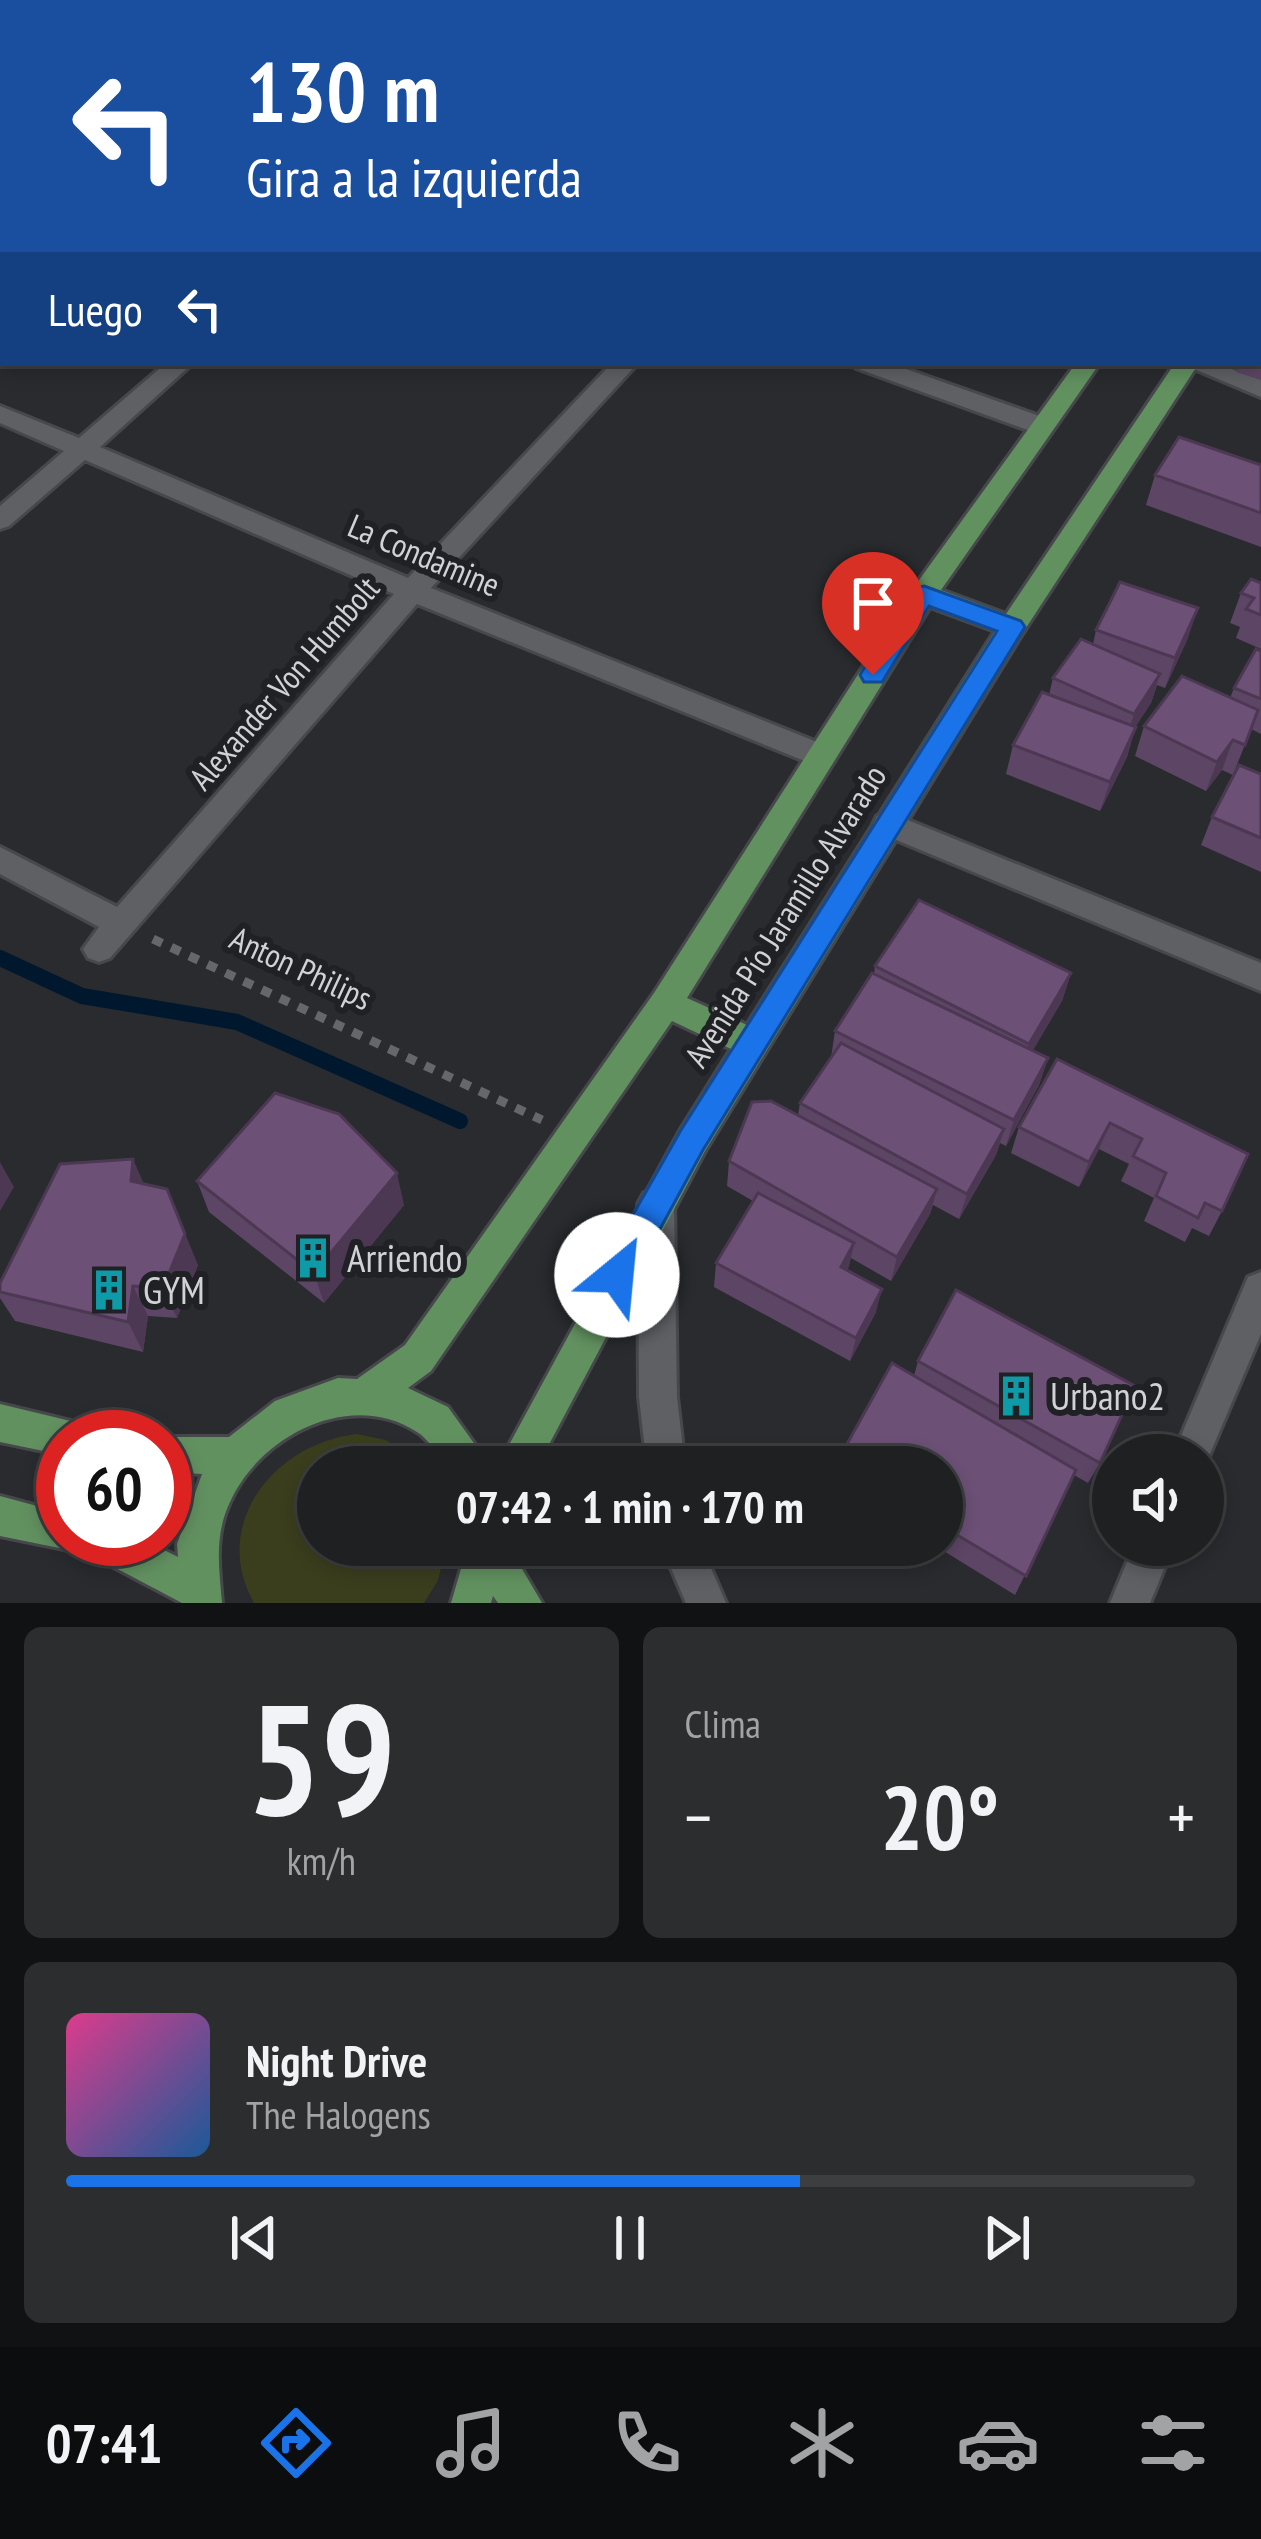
<!DOCTYPE html>
<html lang="es">
<meta charset="utf-8">
<style>
body{margin:0;font-family:"PT Sans Narrow",sans-serif;background:#2c2d2f;color:#f1f3f6;height:100vh;display:flex;flex-direction:column;font-size:45px;white-space:nowrap}
*{box-sizing:border-box;margin:0}
p{font-size:39px;color:#a1a3a5}
.icon{flex:none;width:66px;height:66px;fill:none;stroke:currentColor;stroke-width:2;stroke-linecap:round;stroke-linejoin:round}
.map{position:relative;height:1603px;overflow:hidden}
.sheet{display:flex;flex-direction:column;gap:24px;padding:24px;background:#111213;flex:1}
.sheet>*{flex:none}
.banner{position:absolute;left:0px;top:0px;width:1263px;height:366px;box-shadow:0 6px 18px #0003,0 0 0 3px #3c3e40;background:#1a4fa0;color:#fff;overflow:hidden}
.buttons{position:absolute;left:1092px;top:1434px;display:grid;gap:24px}
.buttons a{display:grid;place-items:center;width:132px;height:132px;border-radius:50%;background:#1f2022;box-shadow:0 6px 18px #0003,0 0 0 3px #3c3e40;font-size:60px}
.speed{position:absolute;left:36px;top:1410px;display:flex;gap:24px;font-size:60px;font-weight:700;text-align:center}
.speed>*{display:grid;place-content:center;width:156px;height:156px;border-radius:50%;background:#1f2022;box-shadow:0 6px 18px #0003,0 0 0 3px #3c3e40;line-height:1}
.speed .limit{border:18px solid #d22;background:#fff;color:#111}
.pin{position:absolute;display:grid;place-items:center;width:102px;height:102px;color:#fff;margin:-123px -51px;border-radius:50% 50% 50% 0;rotate:-45deg;box-shadow:0 0 12px #0007}
.pin .icon{rotate:45deg}
.me{position:absolute;width:132px;margin:-66px;rotate:28deg;stroke-linejoin:round;filter:drop-shadow(0 0 9px #0008)}
.turn{display:flex;align-items:center;gap:42px;height:252px;padding:0 48px;font-size:54px}
.turn .icon{width:156px;height:156px;stroke-width:2.5}
.turn b{display:block;font-size:84px;line-height:102px}
.then{display:flex;align-items:center;height:114px;padding:0 48px;background:#0003;gap:24px;font-size:45px}
.big{font-size:90px;font-weight:700;line-height:1.1}
.sheet .tile{flex:1;display:flex;flex-direction:column;justify-content:center;gap:18px;min-width:0;padding:0 42px;border-radius:18px;background:#2c2d2f}
.sheet .dial{align-items:center;gap:0}
.dial b{font-size:156px;line-height:1}
.song{display:flex;align-items:center;gap:36px}
.cover{width:144px;height:144px;border-radius:18px;background:linear-gradient(135deg,hsl(330 70% 55%),hsl(210 70% 35%))}
.played{height:12px;border-radius:6px;background:linear-gradient(90deg,#1a73e8 65%,#3c3e40 65%)}
.keys{display:flex;justify-content:space-around;direction:ltr}
.heat{display:flex;justify-content:space-between;align-items:center;font-size:66px;direction:ltr}
.sheet .tiles{flex:1;display:grid;gap:24px;grid-template-columns:1fr 1fr}
.tile:last-child{grid-column:span 2}
.trip{position:absolute;left:297px;top:1446px;width:666px;height:120px;border-radius:60px;background:#1f2022;box-shadow:0 6px 18px #0003,0 0 0 3px #3c3e40;font-weight:700;line-height:120px;text-align:center}
.tabs{display:flex;height:192px;justify-content:space-around;align-items:center;background:#0c0d0e;color:#a1a3a5}
.tabs .icon{width:84px;height:84px}
.tabs .on{color:#1a73e8}
.tabs b{font-size:54px;color:#f1f3f6}
.map>svg:first-child{display:block}
</style>
<div class="map">
<svg width="1261" height="1603" viewBox="0 0 1261 1603">
<rect width="100%" height="100%" fill="#292b2e"/>
<!-- green -->
<path fill="#3b3e1d" d="M357,1434L386,1440L425,1467H318V1545H447L438,1580L424,1603H254C209,1523 276,1443 357,1434Z"/>
<g fill="none" stroke-linecap="round" stroke-linejoin="round">
<!-- stream -->
<path stroke="#00182e" stroke-width="16" d="M0,958L82,996L237,1022L460,1121"/>
<!-- minor casing -->
<g stroke="#47484c" stroke-width="6">
<path id="minor" d="M593,0H621L623,3H595Z
M864,0H885L862,3Z
M960,0H981L958,3Z
M166,363H193L100,447L408,578L612,363H638L431,588L832,748L837,756L832,764H812L417,604L110,958L99,962L88,958L83,949L99,927L0,874V847L117,907L394,594L85,460L9,526L0,529V506L64,451L0,423V406L79,438Z
M853,363H889L1051,420L1055,426L1051,432H1033L856,368Z
M1180,363H1215L1261,380V397Z
M888,812L1261,963V991L877,832L873,824L877,816Z
M656,1188L668,1193L674,1204L677,1397L685,1467H647L639,1397L638,1204L644,1193Z
M1261,1272V1334L1203,1470V1455H1173L1248,1277Z
M661,1545H701L726,1603H686Z
M1134,1545H1174L1150,1603H1110Z"/>
</g>
<!-- major casing -->
<g stroke="#47484c" stroke-width="6">
<path id="major" d="M1261,107V120H1260V107Z
M1261,236V251H1260V236Z
M1076,363H1100L941,590L1006,614L1175,363H1199L1022,634L705,1151L537,1467H497L681,1129L731,1049L672,1021L431,1371L408,1388L448,1407L491,1467H447C438,1456 429,1439 417,1432C351,1389 260,1435 230,1502C214,1535 219,1568 222,1603H182L112,1566L69,1550L0,1536V1496L63,1513V1539H142L178,1557L177,1544L202,1474L165,1472V1437H157H229L275,1401L338,1378L357,1379L405,1345L654,993L914,587ZM930,607L995,631L747,1025L687,998Z
M0,1404L83,1424L88,1437H63V1455L0,1442Z
M468,1545H508L542,1603H498L493,1596L491,1603H451Z"/>
</g>
<!-- path -->
<path stroke="#66676a" stroke-width="9" stroke-dasharray="10 10" stroke-linecap="butt" d="M153,939L542,1120"/>
<!-- minor -->
<use href="#minor" fill="#5e6064" fill-rule="evenodd"/>
<!-- major -->
<use href="#major" fill="#629160" fill-rule="evenodd"/>
</g>
<!-- wall -->
<path fill="#5d4565" d="M1261,312V380L1236,372L1239,363H1260Z
M1261,465V547L1146,505L1155,475Z
M1261,583V649L1236,638L1240,627L1230,623L1241,593Z
M1096,630L1188,638L1165,688L1157,685L1151,703L1135,727L1127,757L1100,811L1006,774L1013,745L1049,695L1053,678L1093,644Z
M1261,651V734L1251,729L1233,775L1222,770L1206,791L1135,756L1144,726L1230,698L1234,688Z
M1261,774V872L1201,845L1212,817Z
M875,966L1071,973L1062,1001L1032,1050L1048,1058L1039,1085L1006,1146L1000,1143L996,1155L959,1219L933,1205L930,1214L891,1281L851,1258L847,1270L876,1312L850,1361L714,1287L716,1263L753,1201L727,1186L729,1161L798,1115L800,1103L831,1058L835,1031L874,974Z
M1057,1059L1222,1211L1209,1236L1192,1228L1185,1242L1144,1221L1154,1198L1121,1181L1129,1164L1099,1149L1079,1187L1011,1153L1019,1127Z
M197,1181L404,1205L324,1303L209,1212Z
M143,1184L198,1265L177,1318L148,1316L143,1352L15,1321L0,1298V1283Z
M918,1361L1100,1463L1088,1483L1074,1475L1015,1595L934,1545H942V1467H836L837,1462L914,1376Z"/>
<!-- shaded-wall -->
<path fill="#4c3853" d="M1198,608L1188,638L1165,688L1175,658Z
M1160,674L1151,703L1125,743L1134,714Z
M1136,727L1127,757L1100,811L1110,782Z
M1233,740L1222,770L1206,791L1217,762Z
M1071,973L1062,1001L1021,1071L1029,1044Z
M1048,1058L1039,1085L1006,1146L1014,1120Z
M1110,1123L1099,1149L1079,1187L1089,1162Z
M1004,1129L996,1155L959,1219L967,1194Z
M133,1159L147,1191L131,1181Z
M0,1162L14,1187L0,1211Z
M397,1173L404,1205L324,1303L314,1273Z
M167,1189L198,1265L177,1318L163,1288Z
M937,1189L930,1214L891,1281L897,1257Z
M854,1243L849,1267L836,1291L841,1267Z
M133,1286L148,1316L143,1352L128,1322Z
M882,1289L876,1312L850,1361L856,1338Z"/>
<!-- building -->
<path fill="#6c5076" stroke="#4c3853" stroke-width="3" d="M1179,437L1261,465V513L1155,475Z
M1251,579L1261,583V615L1246,609L1254,598L1241,593Z
M1120,582L1198,608L1175,658L1096,630Z
M1081,639L1160,674L1134,714L1053,678Z
M1256,649L1261,651V699L1234,688Z
M1182,676L1258,710L1245,745L1233,740L1217,762L1144,726Z
M1042,692L1136,727L1110,782L1013,745Z
M1239,765L1261,774V838L1212,817Z
M919,900L1071,973L1029,1044L875,966Z
M872,973L1048,1058L1014,1120L835,1031Z
M841,1043L1004,1129L967,1194L800,1103Z
M1057,1059L1248,1154L1222,1211L1205,1203L1198,1218L1156,1196L1166,1173L1133,1156L1142,1139L1110,1123L1089,1162L1019,1127Z
M275,1093L339,1114L397,1173L314,1273L197,1181Z
M771,1101L937,1189L897,1257L729,1161L752,1102Z
M133,1159L131,1181L167,1189L185,1234L163,1288L133,1286L128,1322L0,1292V1283L60,1164Z
M758,1193L854,1243L841,1267L882,1289L856,1338L716,1263Z
M956,1290L1135,1386L1100,1463L918,1361Z
M892,1363L1076,1470L1026,1576L942,1526V1467H845L837,1462Z"/>
<!-- route -->
<path fill="#1a73e8" stroke="#114b97" stroke-width="3" d="M924,586L1021,621L1025,627L703,1150L629,1286L617,1290L605,1286L601,1275L605,1264L681,1130L997,631L929,606L882,682H864L860,675L864,668L915,588Z"/>
<!-- icons -->
<defs>
<g id="building-bare" transform="scale(3.24)"><path d="M-4-6H4V6H1V3H-1V6H-4ZM-2.5-4.3h1.7v1.8h-1.7ZM.8-4.3h1.7v1.8H.8ZM-2.5-1h1.7V.8h-1.7ZM.8-1h1.7V.8H.8Z" fill="#0f9aa8" stroke="#202125" stroke-width="2.5" paint-order="stroke"/></g>
</defs>
<g fill-rule="evenodd">
<use href="#building-bare" x="313" y="1258"/>
<use href="#building-bare" x="109" y="1290"/>
<use href="#building-bare" x="1016" y="1396"/>
</g>
<g text-anchor="middle" stroke-width="12" stroke-linejoin="round" paint-order="stroke">
<!-- street labels -->
<g font-size="33" fill="#d1d2d4" stroke="#202125">
<text transform="translate(424 555) rotate(23)" y="12">La Condamine</text>
<text transform="translate(284 683) rotate(-49)" y="12">Alexander Von Humbolt</text>
<text transform="translate(785 916) rotate(-58)" y="12">Avenida Pío Jaramillo Alvarado</text>
<text transform="translate(301 968) rotate(25)" y="12">Anton Philips</text>
</g>
<!-- near-poi labels -->
<g font-size="39" fill="#d1d2d4" stroke="#202125" text-anchor="start">
<text x="347" y="1272">Arriendo</text>
<text x="143" y="1304">GYM</text>
<text x="1050" y="1410">Urbano2</text>
</g>
</g>
</svg>
<div class="buttons">
<a><svg class="icon" aria-label="sound" viewBox="0 0 24 24"><path d="M4 9h4l5-4v14l-5-4H4zM17 9q2 3 0 6"/></svg></a>
</div>
<div class="speed"><div class="limit">60</div></div>
<div class="pin" style="left:873px;top:675px;background:#d93025"><svg class="icon" aria-label="arrive" viewBox="0 0 24 24"><path d="M6 21V4h12l-3 4 3 4H6"/></svg></div>
<svg class="me" style="left:617px;top:1275px" viewBox="-20 -20 40 40"><circle r="19" fill="#fff"/><path d="M0-13L10 11 0 6-10 11z" fill="#1a73e8"/></svg>
<div class="trip">07:42 · 1 min · 170 m</div>
<div class="banner">
<div class="turn"><svg class="icon" aria-label="left" viewBox="0 0 24 24"><path d="M17 20v-9H6M10 6l-5 5 5 5"/></svg><div><b>130 m</b>Gira a la izquierda</div></div>
<div class="then">Luego<svg class="icon" aria-label="left" viewBox="0 0 24 24"><path d="M17 20v-9H6M10 6l-5 5 5 5"/></svg></div>
</div>
</div>
<section class="sheet">
<div class="tiles">
<div class="tile dial"><b>59</b><p>km/h</p></div>
<div class="tile"><p>Clima</p>
<div class="heat"><a>−</a><b class="big">20°</b><a>+</a></div>
</div>
<div class="tile">
<div class="song"><i class="cover"></i><div><b>Night Drive</b><p>The Halogens</p></div></div>
<div class="played"></div>
<div class="keys"><svg class="icon" aria-label="previous" viewBox="0 0 24 24"><path d="M18 5L8 12l10 7zM5 5v14"/></svg><svg class="icon" aria-label="pause" viewBox="0 0 24 24"><path d="M8 5v14M16 5v14"/></svg><svg class="icon" aria-label="next" viewBox="0 0 24 24"><path d="M6 5l10 7-10 7zM19 5v14"/></svg></div>
</div>
</div>
</section>
<nav class="tabs">
<b>07:41</b>
<svg class="icon on" aria-label="directions" viewBox="0 0 24 24"><path d="M12 3l9 9-9 9-9-9zM9 14v-3h6M13 9l2 2-2 2"/></svg>
<svg class="icon" aria-label="music" viewBox="0 0 24 24"><path d="M9 18V5l10-2v13"/><circle cx="6" cy="18" r="3"/><circle cx="16" cy="16" r="3"/></svg>
<svg class="icon" aria-label="phone" viewBox="0 0 24 24"><path d="M5 4h4l2 5-3 2q2 4 5 5l2-3 5 2v4C11 20 4 13 5 4z"/></svg>
<svg class="icon" aria-label="climate" viewBox="0 0 24 24"><path d="M12 3v18M4 7l16 10M4 17L20 7"/></svg>
<svg class="icon" aria-label="car" viewBox="0 0 24 24"><path d="M5 17H2v-5l4-1 3-4h7l3 4 3 1v5h-3M9 17h6M6 11h13"/><circle cx="7" cy="17" r="2"/><circle cx="17" cy="17" r="2"/></svg>
<svg class="icon" aria-label="filters" viewBox="0 0 24 24"><path d="M4 7h16M4 17h16"/><circle cx="9" cy="7" r="2"/><circle cx="15" cy="17" r="2"/></svg>
</nav>
